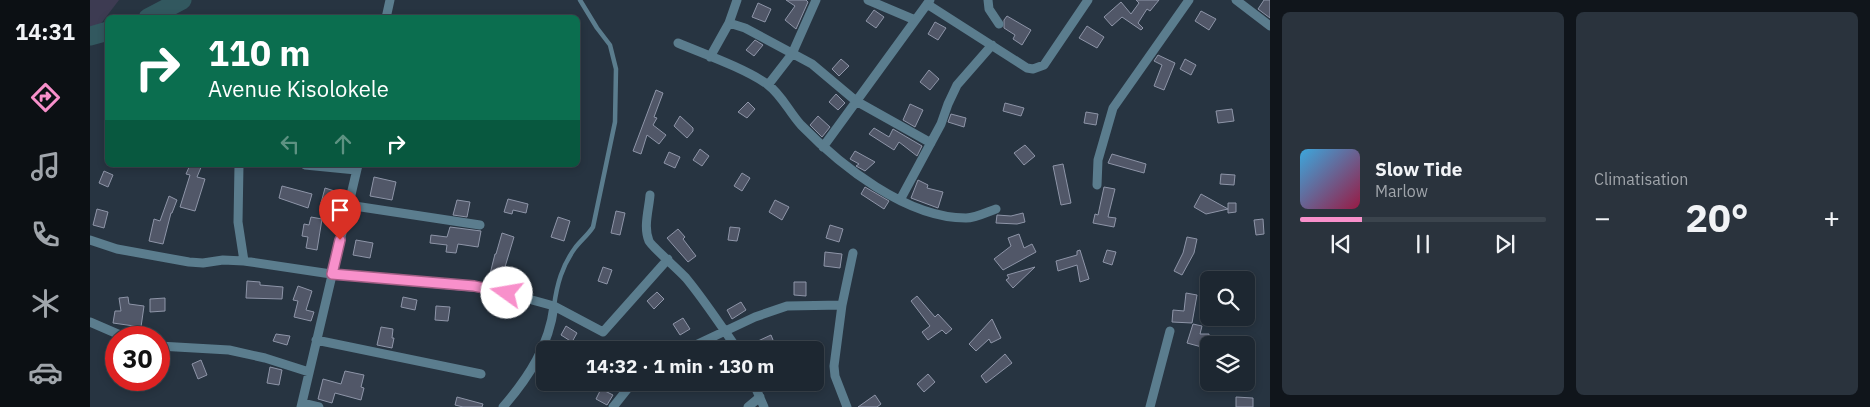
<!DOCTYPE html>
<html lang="fr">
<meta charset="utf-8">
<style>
body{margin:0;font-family:"IBM Plex Sans",sans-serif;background:#2a333d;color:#f1f3f6;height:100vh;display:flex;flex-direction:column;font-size:19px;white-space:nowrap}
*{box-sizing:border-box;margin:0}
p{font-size:16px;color:#a0a5ab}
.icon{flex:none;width:28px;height:28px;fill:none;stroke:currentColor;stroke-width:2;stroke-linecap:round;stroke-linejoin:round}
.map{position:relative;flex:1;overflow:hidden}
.panel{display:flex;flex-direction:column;gap:12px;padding:12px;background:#10151b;width:600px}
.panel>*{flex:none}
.banner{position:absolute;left:15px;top:15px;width:475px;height:152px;border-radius:8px;box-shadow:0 2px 8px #0003,0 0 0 1px #3b444d;background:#0b6e4f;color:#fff;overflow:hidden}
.buttons{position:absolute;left:1110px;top:271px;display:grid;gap:10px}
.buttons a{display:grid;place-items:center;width:55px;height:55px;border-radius:8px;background:#1d2731;box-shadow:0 2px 8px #0003,0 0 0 1px #3b444d;font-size:25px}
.speed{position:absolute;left:15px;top:326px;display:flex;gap:10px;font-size:25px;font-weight:700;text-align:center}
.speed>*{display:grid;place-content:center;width:65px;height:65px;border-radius:50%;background:#1d2731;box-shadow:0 2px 8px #0003,0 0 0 1px #3b444d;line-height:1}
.speed .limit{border:8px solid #d22;background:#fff;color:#111}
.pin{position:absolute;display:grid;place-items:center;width:42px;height:42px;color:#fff;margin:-51px -21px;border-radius:50% 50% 50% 0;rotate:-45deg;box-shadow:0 0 5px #0007}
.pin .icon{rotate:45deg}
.me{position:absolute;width:55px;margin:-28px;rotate:283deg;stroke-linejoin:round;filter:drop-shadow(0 0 4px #0008)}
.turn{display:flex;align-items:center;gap:18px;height:105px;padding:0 20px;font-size:22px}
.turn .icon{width:65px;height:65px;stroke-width:2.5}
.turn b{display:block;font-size:35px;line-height:42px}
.lanes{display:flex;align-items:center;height:48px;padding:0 20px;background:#0003;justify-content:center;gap:25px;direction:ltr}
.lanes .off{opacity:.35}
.big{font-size:38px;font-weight:800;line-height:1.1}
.panel .widget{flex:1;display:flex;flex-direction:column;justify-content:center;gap:8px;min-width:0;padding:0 18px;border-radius:8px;background:#2a333d}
.song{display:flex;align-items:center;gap:15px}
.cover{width:60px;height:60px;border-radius:8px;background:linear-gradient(135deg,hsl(200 70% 55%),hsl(340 70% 35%))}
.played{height:5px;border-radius:2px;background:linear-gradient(90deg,#f890cb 25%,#3b444d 25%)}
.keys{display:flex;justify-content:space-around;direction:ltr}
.heat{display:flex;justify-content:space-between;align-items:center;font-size:28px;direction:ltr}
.panel .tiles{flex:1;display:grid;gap:12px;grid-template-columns:repeat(2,1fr)}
.trip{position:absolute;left:446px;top:341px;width:288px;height:50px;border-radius:8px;background:#1d2731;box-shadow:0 2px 8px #0003,0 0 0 1px #3b444d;font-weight:800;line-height:50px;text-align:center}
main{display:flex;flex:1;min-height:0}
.tab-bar{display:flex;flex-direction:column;width:90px;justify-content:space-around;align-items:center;background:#0c1014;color:#a0a5ab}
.tab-bar .icon{width:35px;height:35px}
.tab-bar .selected{color:#f890cb}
.tab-bar b{font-size:22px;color:#f1f3f6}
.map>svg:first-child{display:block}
</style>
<main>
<nav class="tab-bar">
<b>14:31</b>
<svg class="icon selected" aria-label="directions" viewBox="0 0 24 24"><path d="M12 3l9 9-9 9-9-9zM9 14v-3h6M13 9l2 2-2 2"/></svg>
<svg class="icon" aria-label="music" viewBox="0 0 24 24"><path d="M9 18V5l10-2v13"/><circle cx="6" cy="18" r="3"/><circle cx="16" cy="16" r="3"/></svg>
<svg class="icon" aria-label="phone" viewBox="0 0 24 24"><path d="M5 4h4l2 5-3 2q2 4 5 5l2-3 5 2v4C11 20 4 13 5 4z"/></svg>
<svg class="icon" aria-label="climate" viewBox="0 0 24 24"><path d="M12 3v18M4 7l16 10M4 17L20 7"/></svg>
<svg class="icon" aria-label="car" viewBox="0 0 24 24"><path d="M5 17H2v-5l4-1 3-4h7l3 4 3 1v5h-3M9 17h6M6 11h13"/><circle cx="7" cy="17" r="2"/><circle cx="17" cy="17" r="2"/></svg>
</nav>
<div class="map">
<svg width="1180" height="407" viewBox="0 0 1180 407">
<rect width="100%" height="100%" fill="#273441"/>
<!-- green -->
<path fill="#3d3b52" d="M0,0H29L0,38Z"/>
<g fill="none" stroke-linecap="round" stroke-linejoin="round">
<!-- river -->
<path stroke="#32585f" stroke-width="19" d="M58,18L92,0
M0,36L18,31"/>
</g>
<!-- building -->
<path fill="#515768" stroke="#8e95a8" d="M696,0H716L718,2L706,29L695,20L705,6Z
M1046,0H1069L1060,11L1057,9L1048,23L1053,28L1051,30L1032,17L1022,26L1014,17L1031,2L1041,14L1049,3Z
M1174,0H1180V18L1168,9Z
M668,3L681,9L675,22L662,17Z
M784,10L794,17L786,28L776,21Z
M1111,11L1126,19L1119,30L1105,21Z
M917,16L941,30L932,45L923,39L925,35L914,28V20Z
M845,22L856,28L848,40L838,34Z
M997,26L1014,37L1007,48L989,38Z
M665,40L673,45L664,56L656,50Z
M1068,55L1085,63L1074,90L1064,86L1072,65L1064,61Z
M751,59L759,66L749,76L742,69Z
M1095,59L1106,65L1101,75L1090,69Z
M839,70L849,79L840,90L830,82Z
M566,90L573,93L564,117L567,118L563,125L576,135L569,144L557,135L551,154L543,151Z
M746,94L755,103L748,110L739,102Z
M658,102L665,109L657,118L648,112Z
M915,103L934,108L931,116L913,111Z
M820,104L833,110L825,127L813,120Z
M1142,109L1144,121L1128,123L1126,111Z
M996,112L1008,114L1006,125L994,123Z
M861,114L876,118L874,127L858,122Z
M590,116L603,128V131L597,138L584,126Z
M728,116L740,127L732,137L720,125Z
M784,128L799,137L803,129L832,146L827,156L809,142L804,150L779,134Z
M935,145L945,156L934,165L924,153Z
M610,149L619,156L612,166L603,160Z
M765,151L785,162L775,171L766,166L769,164L760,159Z
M579,152L590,157L585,168L574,163Z
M1022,154L1056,164L1054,173L1018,163Z
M973,164L981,203L971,205L963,166Z
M100,165H112L107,177L115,179L105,211L90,207L100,175L96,174Z
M14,171L23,175L18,187L9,183Z
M652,173L660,178L652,191L644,186Z
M1131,174L1145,175L1144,185L1130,184Z
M284,177L306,182L302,200L280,196Z
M828,180L838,185L837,188L853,192L848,208L821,198Z
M192,186L222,194L218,208L189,198Z
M775,187L799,201L794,209L771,194Z
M1014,187L1025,189L1018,217L1026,218L1024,227L1003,223L1005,214L1008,215Z
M235,188L251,193L247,208L231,203Z
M1111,194L1138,209V203H1146V212L1138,213V209L1116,214L1104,207Z
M79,196L87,200L82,213H81L73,244L59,241L64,219L70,221Z
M418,199L438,204L436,213L423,210L422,214L414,212Z
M367,200L380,202L377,217L363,215Z
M685,200L699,207L692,220L679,212Z
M7,209L18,212L14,228L3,225Z
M526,211L535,213L530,235L521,233Z
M933,213L935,222L927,224L906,223L907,215L921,216Z
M221,217L232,219L227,250L216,248L218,237L212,236L214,224L219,225Z
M468,217L480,221L474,241L461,237Z
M1173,219L1174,234L1166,235L1164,220Z
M740,225L753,229L749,242L736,238Z
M360,227L391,231L388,247L368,244L366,253L356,252L357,245L340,243L341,235L357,237Z
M640,227L650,228L647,241L638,240Z
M588,229L595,237L593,239L606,256L598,262L577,238Z
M412,233L424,237L412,277L400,274L405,254H406Z
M929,234L934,248L942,244L946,252L913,270L904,259L921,246L918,238Z
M1097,237L1107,239L1104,253L1092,275L1084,271L1093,253Z
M266,240L283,243L280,258L263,255Z
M990,250L999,279L990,282L987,265L968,271L966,261L987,255V251Z
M1017,250L1026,252L1022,265L1013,262Z
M735,252L752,254L750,268L734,266Z
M513,267L522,270L517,284L508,281Z
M945,267L923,288L916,280L919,278L917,275Z
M157,281L170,282V285L193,287L192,299L156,298Z
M704,282H716V296L704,295Z
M208,286L222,291L216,310L224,312L221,321L204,317L208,301L203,300Z
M567,292L574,299L564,309L557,301Z
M1096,293L1107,295L1102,323L1082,322L1083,310L1094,311Z
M827,296L845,317L848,314L862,329L856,334L852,330L838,340L832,332L840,326L821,301Z
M38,297L39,304L54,306L51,327L23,323L25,311H31L29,298Z
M313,297L327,300L325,310L311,307Z
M75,298V311L60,312V299Z
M651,302L656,310L642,319L637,310Z
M346,306L360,307L358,321L345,320Z
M593,318L600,329L590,335L583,324Z
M902,319L911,338L901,343L899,339L886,351L879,344Z
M1103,324L1112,326L1110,334H1119V349L1097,343Z
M476,326L487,333L482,342L471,335Z
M291,327L303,329L302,338H304L302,348L287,345Z
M186,334L200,336L197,345L183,341Z
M681,335L687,350H672L668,341Z
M915,354L922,363L896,383L891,376Z
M111,360L117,375L108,379L102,364Z
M180,367L192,370L189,385L177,383Z
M255,371L274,375L271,387L274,388L271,400L245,393L242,403L228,399L233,379L251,384Z
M838,374L845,382L834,392L827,384Z
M511,389L523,395L517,405L506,399Z
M785,395L791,404L787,407H768Z
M367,397L393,404L392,407H373L365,405Z
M1146,397L1163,398V407H1146Z"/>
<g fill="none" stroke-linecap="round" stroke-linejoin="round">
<!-- lane -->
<path stroke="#5b7d8e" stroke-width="4.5" d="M464,306C467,284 472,266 485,248C491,240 498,235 503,227L525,122L526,69L520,45L507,28L490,0"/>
<!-- street -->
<path stroke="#5b7d8e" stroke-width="9" d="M778,0L825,20
M898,0L899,9L909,24
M1146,0L1180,26
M837,4L937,68L943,69L954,65L998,0
M296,18L300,0
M639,23L655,28L722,64L766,101L841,143
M588,43C614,54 654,68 677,84C692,95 699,112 711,125C751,166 816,218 876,218C886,218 897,212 906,209
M620,57L639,23L647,0
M678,85L702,54L726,0
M733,147L840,0
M149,165L148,222L154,261
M215,165L266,170
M1007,185L1008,160L1023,108L1099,0
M560,195C559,209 553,227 559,241C561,246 589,270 596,278C615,301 631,326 648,350
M810,200L851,124L858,104L867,85L902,45
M258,205L390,225
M0,240L27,249L99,262L113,263L133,260L154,261L241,274L402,289L464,306L513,332L578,259
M0,322L37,338
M226,340L391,374
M69,346L139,350L175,358L219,372
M595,350L665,317L697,306L752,305
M663,382L674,407
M212,403L229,407
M211,407L268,165
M413,407C439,377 459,346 464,306
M523,407L543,382
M658,407L670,397
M757,407L745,376L744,366L752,305L763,253
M1060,407L1080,331"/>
</g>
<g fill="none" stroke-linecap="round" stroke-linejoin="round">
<!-- route casing -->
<g stroke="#a15e84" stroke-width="12">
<path id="route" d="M250,240L242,274L384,286L417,293"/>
</g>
<!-- route -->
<use href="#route" stroke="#f890cb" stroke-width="9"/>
</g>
</svg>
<div class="buttons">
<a><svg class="icon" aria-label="search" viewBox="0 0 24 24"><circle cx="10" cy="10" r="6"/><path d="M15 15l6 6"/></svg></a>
<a><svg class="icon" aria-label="layers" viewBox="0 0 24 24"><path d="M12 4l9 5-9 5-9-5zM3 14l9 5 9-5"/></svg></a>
</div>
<div class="speed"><div class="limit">30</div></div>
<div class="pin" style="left:250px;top:240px;background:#d93025"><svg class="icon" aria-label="arrive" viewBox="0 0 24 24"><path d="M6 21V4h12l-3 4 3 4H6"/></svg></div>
<svg class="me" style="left:417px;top:293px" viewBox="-20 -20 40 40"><circle r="19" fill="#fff"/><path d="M0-13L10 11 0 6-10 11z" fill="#f890cb"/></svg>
<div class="trip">14:32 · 1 min · 130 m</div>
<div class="banner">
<div class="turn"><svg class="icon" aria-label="right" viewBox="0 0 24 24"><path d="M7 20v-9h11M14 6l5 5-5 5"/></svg><div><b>110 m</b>Avenue Kisolokele</div></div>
<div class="lanes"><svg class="icon off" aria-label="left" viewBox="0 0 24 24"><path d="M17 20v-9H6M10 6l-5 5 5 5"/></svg><svg class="icon off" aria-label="ahead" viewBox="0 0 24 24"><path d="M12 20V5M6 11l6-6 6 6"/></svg><svg class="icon" aria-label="right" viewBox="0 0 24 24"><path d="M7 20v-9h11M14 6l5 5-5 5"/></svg></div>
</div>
</div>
<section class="panel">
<div class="tiles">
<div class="widget">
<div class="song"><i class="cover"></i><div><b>Slow Tide</b><p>Marlow</p></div></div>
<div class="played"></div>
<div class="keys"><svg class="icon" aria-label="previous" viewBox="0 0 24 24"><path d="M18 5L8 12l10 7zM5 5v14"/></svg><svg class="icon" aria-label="pause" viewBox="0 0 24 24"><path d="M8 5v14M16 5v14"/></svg><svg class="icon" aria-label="next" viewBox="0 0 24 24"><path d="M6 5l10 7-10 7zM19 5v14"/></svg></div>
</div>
<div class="widget"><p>Climatisation</p>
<div class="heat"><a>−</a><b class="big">20°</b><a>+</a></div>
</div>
</div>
</section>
</main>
